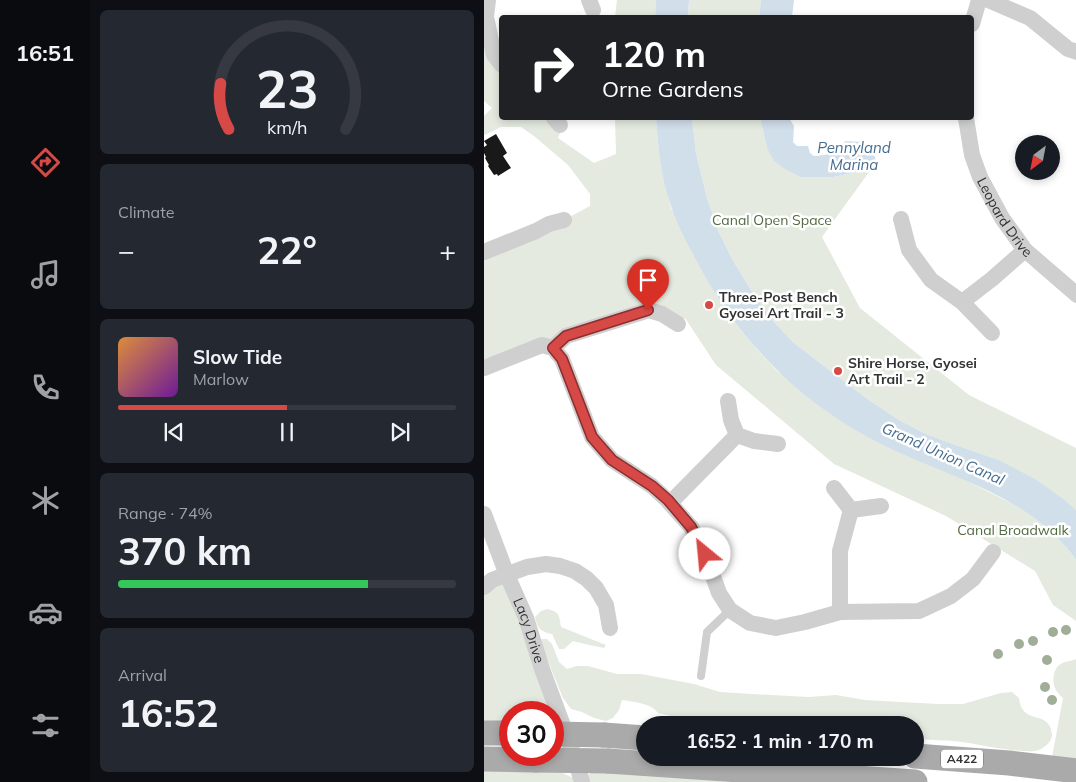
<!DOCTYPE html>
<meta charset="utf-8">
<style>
body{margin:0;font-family:Mulish,sans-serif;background:#242831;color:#f1f3f6;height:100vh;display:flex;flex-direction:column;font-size:19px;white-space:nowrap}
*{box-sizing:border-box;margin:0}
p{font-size:16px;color:#9ea1a6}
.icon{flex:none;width:28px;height:28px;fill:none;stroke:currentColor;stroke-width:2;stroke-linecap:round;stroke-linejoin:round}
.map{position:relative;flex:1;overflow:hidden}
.drawer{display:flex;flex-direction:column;gap:10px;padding:10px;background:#0d0f14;width:394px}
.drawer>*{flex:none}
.guide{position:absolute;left:15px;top:15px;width:475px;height:105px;border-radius:5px;box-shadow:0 2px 8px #0003;background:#202124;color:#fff;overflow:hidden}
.needle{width:32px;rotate:212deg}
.buttons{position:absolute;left:531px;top:135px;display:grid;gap:10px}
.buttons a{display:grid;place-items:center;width:45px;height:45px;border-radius:50%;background:#171b24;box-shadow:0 2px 8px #0003;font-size:25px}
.speed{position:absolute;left:15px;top:701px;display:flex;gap:10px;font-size:25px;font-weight:700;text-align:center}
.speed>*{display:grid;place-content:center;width:65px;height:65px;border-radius:50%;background:#171b24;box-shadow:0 2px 8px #0003;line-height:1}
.speed .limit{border:8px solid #d22;background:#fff;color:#111}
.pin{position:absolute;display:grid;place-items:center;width:42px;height:42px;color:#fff;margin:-51px -21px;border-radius:50% 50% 50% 0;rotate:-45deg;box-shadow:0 0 5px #0007}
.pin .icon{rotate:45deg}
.me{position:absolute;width:55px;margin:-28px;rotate:332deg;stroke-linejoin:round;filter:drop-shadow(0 0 4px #0008)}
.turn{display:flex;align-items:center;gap:18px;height:105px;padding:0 20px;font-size:22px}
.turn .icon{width:65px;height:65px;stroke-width:2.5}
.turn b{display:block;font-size:35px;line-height:42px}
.big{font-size:38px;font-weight:700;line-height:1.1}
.drawer .tile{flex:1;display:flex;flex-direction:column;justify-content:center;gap:8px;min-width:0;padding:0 18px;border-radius:8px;background:#242831}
.drawer .dial{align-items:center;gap:0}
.dial svg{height:130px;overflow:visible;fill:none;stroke:#363941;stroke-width:7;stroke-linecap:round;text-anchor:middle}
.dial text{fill:#f1f3f6;stroke:none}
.song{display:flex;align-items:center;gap:15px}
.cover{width:60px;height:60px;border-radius:8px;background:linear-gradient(135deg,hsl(30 70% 55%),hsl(280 70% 35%))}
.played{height:5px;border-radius:2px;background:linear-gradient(90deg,#d74947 50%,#363941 50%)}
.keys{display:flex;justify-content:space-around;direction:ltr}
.heat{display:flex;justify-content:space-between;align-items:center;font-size:28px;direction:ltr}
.charge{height:8px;border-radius:4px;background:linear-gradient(90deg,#34c759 74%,#363941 0)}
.trip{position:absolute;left:152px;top:716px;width:288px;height:50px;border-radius:25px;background:#171b24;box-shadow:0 2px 8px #0003;font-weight:700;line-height:50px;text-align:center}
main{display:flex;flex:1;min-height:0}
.menu{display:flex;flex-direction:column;width:90px;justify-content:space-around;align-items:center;background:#090b0e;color:#9ea1a6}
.menu .icon{width:35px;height:35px}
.menu .current{color:#d74947}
.menu b{font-size:22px;color:#f1f3f6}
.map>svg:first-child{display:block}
</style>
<main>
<nav class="menu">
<b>16:51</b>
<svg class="icon current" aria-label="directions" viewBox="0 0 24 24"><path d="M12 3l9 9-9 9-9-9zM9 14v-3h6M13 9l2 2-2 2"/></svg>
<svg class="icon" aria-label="music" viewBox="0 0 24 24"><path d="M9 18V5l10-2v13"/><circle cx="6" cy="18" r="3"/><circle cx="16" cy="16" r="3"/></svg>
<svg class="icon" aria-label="phone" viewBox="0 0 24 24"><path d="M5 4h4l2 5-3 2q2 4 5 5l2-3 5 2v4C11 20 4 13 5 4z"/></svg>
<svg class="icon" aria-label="climate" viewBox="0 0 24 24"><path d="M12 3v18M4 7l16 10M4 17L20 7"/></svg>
<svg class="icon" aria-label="car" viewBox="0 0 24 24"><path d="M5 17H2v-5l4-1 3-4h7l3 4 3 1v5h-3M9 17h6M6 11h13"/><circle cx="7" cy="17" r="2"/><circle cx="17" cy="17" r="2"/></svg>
<svg class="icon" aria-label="filters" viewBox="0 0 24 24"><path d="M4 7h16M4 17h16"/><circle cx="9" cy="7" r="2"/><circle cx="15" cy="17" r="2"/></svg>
</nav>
<section class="drawer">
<div class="tile dial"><svg viewBox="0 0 100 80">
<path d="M14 69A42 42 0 1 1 86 69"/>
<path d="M14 69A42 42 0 0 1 9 41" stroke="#d74947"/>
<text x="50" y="56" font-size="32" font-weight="700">23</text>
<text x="50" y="72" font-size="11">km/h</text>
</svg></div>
<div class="tile"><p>Climate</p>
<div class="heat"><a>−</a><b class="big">22°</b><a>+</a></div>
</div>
<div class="tile">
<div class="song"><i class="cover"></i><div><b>Slow Tide</b><p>Marlow</p></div></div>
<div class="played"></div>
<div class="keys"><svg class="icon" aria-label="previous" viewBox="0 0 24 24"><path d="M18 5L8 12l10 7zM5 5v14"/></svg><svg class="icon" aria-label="pause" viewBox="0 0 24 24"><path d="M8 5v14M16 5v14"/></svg><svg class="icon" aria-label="next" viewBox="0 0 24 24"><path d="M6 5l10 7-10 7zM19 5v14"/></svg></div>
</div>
<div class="tile"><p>Range · 74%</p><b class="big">370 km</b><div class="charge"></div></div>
<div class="tile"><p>Arrival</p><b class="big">16:52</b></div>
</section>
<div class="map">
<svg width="593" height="782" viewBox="0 0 593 782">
<rect width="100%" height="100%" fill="#fff"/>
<!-- green -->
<path fill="#e4eadf" d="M133,0H172L171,17H131Z
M205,0H277L275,17L204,18Z
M0,38L17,77L18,118H61L76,133L74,138L110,163L132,154L131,118H172L174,144L179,176L187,208L258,331L276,353L294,372L487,483L539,509L560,525L576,539L592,560V621L569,605L551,571L462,516L350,464L232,365L201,318L194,324L178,314L0,368V252L80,220L106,206V194L84,165L50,136L37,127H17L1,135L0,134V116L8,108L0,101Z
M208,118H276L283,148L349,177L369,173L388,168L338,237L376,308L485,395L592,448V510L581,500L551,480L515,460L463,442L440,433L415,420L382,398L310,343L288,320L267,290L248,259L234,230L223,198L212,153Z
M23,575L82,736H69V712H26V735L0,734V587Z
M63,609C76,612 75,615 77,627L122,645L120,648L101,644L89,641L80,649H75L68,634C57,632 53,628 51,617L57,611Z
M57,639H63L68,644L75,662L83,669L93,666H104L133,674H157L210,684L236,692L268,694L325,697L352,695L381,700L453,704H479L517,693L528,692L535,698C538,727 565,708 568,734C569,742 558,750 551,751C547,752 542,751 539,751C518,750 498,745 478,742C462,740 447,740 431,739V725H226L174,713C167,703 150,702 138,700L135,710L129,718L122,721L110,718L98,712L87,709L79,698L57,644Z
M592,659V771L566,768L579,698C571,691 568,685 570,674C571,670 573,666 577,664C581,661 588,661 592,659Z
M0,760H52L87,777L97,780L124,761L431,782H0Z"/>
<!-- water -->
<path fill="#d1dfeb" d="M172,0H205L204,17H171Z
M277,0H310L308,17H275Z
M172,118H208L212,153L223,198L234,230L248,259L267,290L288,320L310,343L382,398L415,420L440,433L463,442L515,460L551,479L581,500L592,510V560C551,500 477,481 414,452C322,410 258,347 211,258C202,241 193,224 187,206C177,178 174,148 172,118Z
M276,118H305L310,126L309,142L313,146H324L326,153L330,156C344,155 355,153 361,141L381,142L389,151L392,161L388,168L369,173L349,177H317L301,169L290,161L283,148Z"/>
<!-- building -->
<path fill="#191919" d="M12,134L23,153L19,156L27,168L14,176L13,174L10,175L4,166L5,165L1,158L2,157L0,153V147L3,145L0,141Z"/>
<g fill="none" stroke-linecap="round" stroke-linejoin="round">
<!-- lane -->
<path stroke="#cfcfcf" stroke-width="8" d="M217,676L223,632L246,610"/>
<!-- street -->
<g stroke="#cfcfcf" stroke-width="16">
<path d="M4,0L2,17L10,55L18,65"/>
<path d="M105,0L109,10"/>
<path d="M504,0L546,18L584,49L593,52"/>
<path d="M488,24L495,0"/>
<path d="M70,118L76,125"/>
<path id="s1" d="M482,118L488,155L496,177L518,218L541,250L593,295"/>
<path d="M417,219L425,250L447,280L478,302"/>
<path d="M0,252L52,231L65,224L80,220"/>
<path d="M508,333L478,302L508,279L541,250"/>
<path d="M69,348L82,336L165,310L178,314L194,324"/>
<path d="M0,368L58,345L69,348L78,359L108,437L128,460L168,486L183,500L207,527L221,554L235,593L246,610L266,623L292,628L321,622L356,612L435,611L467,596L489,579L509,552"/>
<path d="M244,401L247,420L253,435L270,441L294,444"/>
<path d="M350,488L367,510L397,506"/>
<path d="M186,503L253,435"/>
<path id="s2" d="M0,514L23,575L42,618L58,669L87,747L98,782"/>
<path d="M0,587L8,580L43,567L62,564L76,566L91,571L103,579L112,588L122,605L126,628"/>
<path d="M356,612V551L367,510"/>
</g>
<!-- primary -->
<path stroke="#aaa" stroke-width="25" d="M0,733H26
M120,735L161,738
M431,756L525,763L593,771
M0,759L52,760
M124,761L431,782"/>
<!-- primary-bridge -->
<path stroke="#aaa" stroke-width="25" d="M69,734L120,735
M52,760L124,761"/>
</g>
<!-- trees -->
<g fill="#a0ae98">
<circle cx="582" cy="630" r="5"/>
<circle cx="569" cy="632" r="5"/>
<circle cx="549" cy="641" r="5"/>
<circle cx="535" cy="644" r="5"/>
<circle cx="514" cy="654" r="5"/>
<circle cx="563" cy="660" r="5"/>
<circle cx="561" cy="687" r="5"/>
<circle cx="568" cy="700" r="5"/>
</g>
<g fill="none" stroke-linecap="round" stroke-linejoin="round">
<!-- route casing -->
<g stroke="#8c2f2e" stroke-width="12">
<path id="route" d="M164,310L82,336L69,348L78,359L108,437L128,460L168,486L184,500L207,527L221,554"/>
</g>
<!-- route -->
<use href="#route" stroke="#d74947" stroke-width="9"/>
</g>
<!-- markers -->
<g fill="#d74947" stroke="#fff" stroke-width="2">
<circle cx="225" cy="305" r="5"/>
<circle cx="354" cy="371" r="5"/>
</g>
<g text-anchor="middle" stroke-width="5" stroke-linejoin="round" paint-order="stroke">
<!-- shield labels -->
<rect fill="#fff" stroke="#707070" stroke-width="1" x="457" y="749.5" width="42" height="19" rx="4"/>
<g font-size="12" font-weight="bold" fill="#323232">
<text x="478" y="763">A422</text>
</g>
<!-- street labels -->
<g font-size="14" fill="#323232" stroke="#fff">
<text dy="5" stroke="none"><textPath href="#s1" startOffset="108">Leopard Drive</textPath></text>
<text dy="5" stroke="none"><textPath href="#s2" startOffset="125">Lacy Drive</textPath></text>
</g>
<!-- park labels -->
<g font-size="14" fill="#526b43" stroke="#fff">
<text x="288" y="225">Canal Open Space</text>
<text x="529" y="535">Canal Broadwalk</text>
</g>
<!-- poi labels -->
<g font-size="14" font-weight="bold" fill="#323232" stroke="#fff" text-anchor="start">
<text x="235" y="302">Three-Post Bench<tspan x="235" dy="16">Gyosei Art Trail - 3</tspan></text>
<text x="364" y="368">Shire Horse, Gyosei<tspan x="364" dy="16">Art Trail - 2</tspan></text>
</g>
<!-- water labels -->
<g font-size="15" font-style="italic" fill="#466c8f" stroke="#fff">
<text x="370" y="153">Pennyland<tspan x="370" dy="17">Marina</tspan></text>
<text transform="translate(459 454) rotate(24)" y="5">Grand Union Canal</text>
</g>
</g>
</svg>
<div class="buttons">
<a><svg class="needle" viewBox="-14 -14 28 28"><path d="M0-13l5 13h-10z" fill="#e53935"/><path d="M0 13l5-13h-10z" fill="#9ea1a6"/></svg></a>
</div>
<div class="speed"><div class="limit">30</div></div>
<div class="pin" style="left:164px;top:310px;background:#d93025"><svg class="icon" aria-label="arrive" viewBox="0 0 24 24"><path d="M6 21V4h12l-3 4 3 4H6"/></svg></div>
<svg class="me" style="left:221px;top:554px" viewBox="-20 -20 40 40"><circle r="19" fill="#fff"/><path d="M0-13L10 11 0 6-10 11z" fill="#d74947"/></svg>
<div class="trip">16:52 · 1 min · 170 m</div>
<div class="guide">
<div class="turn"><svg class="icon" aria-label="right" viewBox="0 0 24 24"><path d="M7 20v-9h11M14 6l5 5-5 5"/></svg><div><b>120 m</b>Orne Gardens</div></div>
</div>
</div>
</main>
